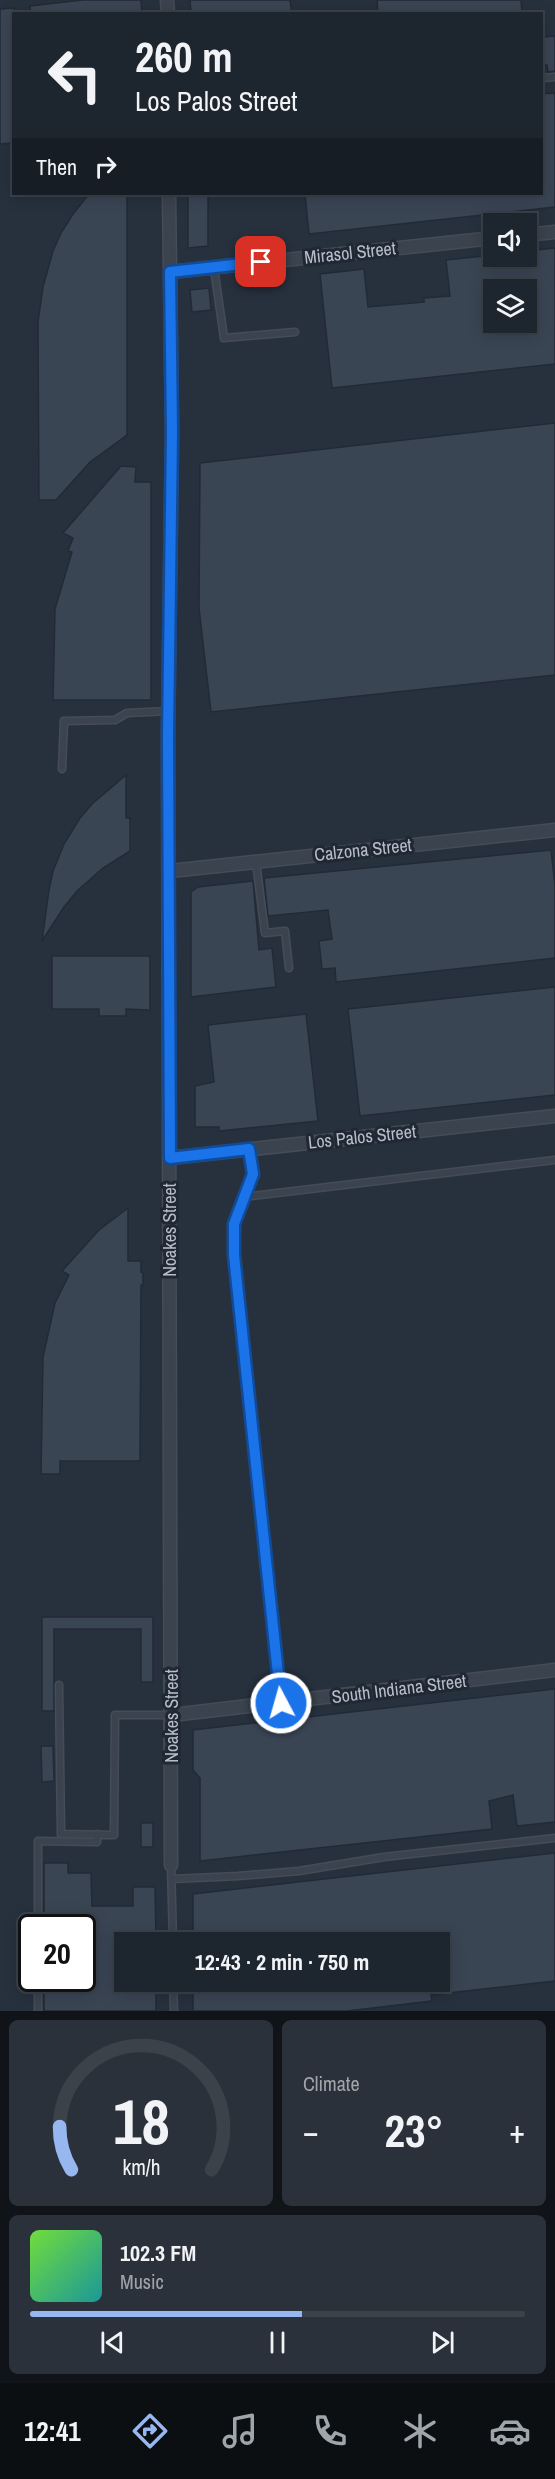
<!DOCTYPE html>
<meta charset="utf-8">
<style>
body{margin:0;font-family:"Archivo Narrow",sans-serif;background:#2a313a;color:#f1f3f6;height:100vh;display:flex;flex-direction:column;font-size:22px;white-space:nowrap}
*{box-sizing:border-box;margin:0}
p{font-size:20px;color:#a0a5aa}
.icon{flex:none;width:33px;height:33px;fill:none;stroke:currentColor;stroke-width:2;stroke-linecap:round;stroke-linejoin:round}
.map{position:relative;height:2011px;overflow:hidden}
.panel{display:flex;flex-direction:column;gap:9px;padding:9px;background:#101419;flex:1}
.panel>*{flex:none}
.top-card{position:absolute;left:12px;top:12px;width:531px;height:183px;border-radius:0px;box-shadow:0 3px 15px #0003,0 0 0 2px #3b424a;background:#1d252e;color:#f1f3f6;overflow:hidden}
.controls{position:absolute;left:483px;top:213px;display:grid;gap:12px}
.controls a{display:grid;place-items:center;width:54px;height:54px;border-radius:0px;background:#1d252e;box-shadow:0 3px 15px #0003,0 0 0 2px #3b424a;font-size:30px}
.speed{position:absolute;left:18px;top:1914px;display:flex;gap:12px;font-size:30px;font-weight:700;text-align:center}
.speed>*{display:grid;place-content:center;width:78px;height:78px;border-radius:50%;background:#1d252e;box-shadow:0 3px 15px #0003,0 0 0 2px #3b424a;line-height:1}
.speed .limit{border:3px solid #111;border-radius:9px;background:#fff;color:#111}
.pin{position:absolute;display:grid;place-items:center;width:51px;height:51px;color:#fff;margin:-26px;border-radius:12px;box-shadow:0 3px 9px #0006}
.me{position:absolute;width:66px;margin:-33px;rotate:354deg;stroke-linejoin:round;filter:drop-shadow(0 0 4px #0008)}
.turn{display:flex;align-items:center;gap:21px;height:126px;padding:0 24px;font-size:27px}
.turn .icon{width:78px;height:78px;stroke-width:2.5}
.turn b{display:block;font-size:42px;line-height:51px}
.then{display:flex;align-items:center;height:57px;padding:0 24px;background:#0003;gap:12px;font-size:22px}
.big{font-size:45px;font-weight:800;line-height:1.1}
.panel .tile{flex:1;display:flex;flex-direction:column;justify-content:center;gap:9px;min-width:0;padding:0 21px;border-radius:9px;background:#2a313a}
.panel .dial{align-items:center;gap:0}
.dial svg{height:156px;overflow:visible;fill:none;stroke:#3b424a;stroke-width:7;stroke-linecap:round;text-anchor:middle}
.dial text{fill:#f1f3f6;stroke:none}
.song{display:flex;align-items:center;gap:18px}
.cover{width:72px;height:72px;border-radius:9px;background:linear-gradient(135deg,hsl(100 70% 55%),hsl(180 70% 35%))}
.played{height:6px;border-radius:3px;background:linear-gradient(90deg,#96b7f0 55%,#3b424a 55%)}
.keys{display:flex;justify-content:space-around;direction:ltr}
.heat{display:flex;justify-content:space-between;align-items:center;font-size:33px;direction:ltr}
.panel .tiles{flex:1;display:grid;gap:9px;grid-template-columns:1fr 1fr}
.tile:last-child{grid-column:span 2}
.trip{position:absolute;left:114px;top:1932px;width:336px;height:60px;border-radius:0px;background:#1d252e;box-shadow:0 3px 15px #0003,0 0 0 2px #3b424a;font-weight:800;line-height:60px;text-align:center}
.menu{display:flex;height:96px;justify-content:space-around;align-items:center;background:#0c0f12;color:#a0a5aa}
.menu .icon{width:42px;height:42px}
.menu .active{color:#96b7f0}
.menu b{font-size:27px;color:#f1f3f6}
.map>svg:first-child{display:block}
</style>
<div class="map">
<svg width="555" height="2011" viewBox="0 0 555 2011">
<rect width="100%" height="100%" fill="#27313e"/>
<!-- building -->
<path fill="#3a4554" stroke="#222a35" stroke-width="1.5" fill-rule="evenodd" d="M83,0H141L142,14H31L30,6Z
M190,0H290L292,14H191Z
M377,0H521L522,14H378Z
M14,8L13,143L0,144V9Z
M555,36V71L548,72L547,65L542,66L543,37Z
M555,93V207L309,234L305,194H542V94Z
M89,194H127V435L90,462L56,500H39L38,322L43,287L53,251L61,233L73,214Z
M188,194H208V246L188,248Z
M555,248V364L332,388L320,274L364,269L368,307L424,302V298L450,296L446,260L494,255L526,256V251ZM494,290H526V322H494Z
M209,288L211,310L192,312L190,290Z
M555,423V675L211,712L199,608L200,463Z
M121,466L136,467L135,482H151V700H53L55,609L72,552L68,551L73,538L63,533Z
M126,775V818H130V851L103,868L77,891L64,907L42,941L49,890L53,871L64,844L80,818L92,804Z
M551,850L555,886V958L336,982L335,968L322,969L319,941L332,939L328,910L268,916L264,878Z
M253,881L259,950L272,948L276,987L191,997V892L198,887Z
M52,956H150V1010L126,1009V1016H99V1009H52Z
M555,987V1095L360,1116L348,1009Z
M306,1014L318,1121L219,1131V1127H195V1086L214,1082L208,1025Z
M128,1208V1261H141V1272L143,1273V1285H141L140,1461H60V1474H41L43,1357L55,1303L69,1275L62,1271L99,1230Z
M42,1617H153V1682H141V1629H54V1711H42Z
M555,1689V1822L517,1826L513,1795L489,1801L492,1829L200,1861V1778L193,1770V1730Z
M41,1746H53L54,1781L42,1782Z
M141,1823H153V1847H141Z
M555,1853V1981L431,1995L432,2001L347,2011H193V1982H440V1942H193V1894Z
M44,1863H68V1873H91L92,1906H133V1887H155L156,1942H124V1982H156V2011H44V1978H82V1928H44Z"/>
<g fill="none" stroke-linecap="round" stroke-linejoin="round">
<!-- lane casing -->
<g stroke="#454c57" stroke-width="9">
<path id="lane" d="M542,78L555,77
M214,268L224,338L295,332
M62,769L64,721L115,720L127,713L169,711
M256,862L265,933L285,931L289,968
M249,1150L253,1174L234,1224V1255L281,1703
M243,1197L555,1160
M59,1685L61,1834L114,1835L115,1715H172
M171,1865L173,1942
M172,1879L238,1876L299,1871L384,1857L555,1838
M38,1928V1841L97,1842V1834
M173,1982L174,2011
M38,2011V1978"/>
</g>
<!-- street casing -->
<g stroke="#454c57" stroke-width="15">
<path id="street" d="M167,0L168,14
M169,194L172,432L168,736L171,1865
M526,235L555,232
M170,272L494,238
M170,871L555,830
M170,1158L555,1116
M172,1715L555,1670"/>
</g>
<!-- lane -->
<use href="#lane" stroke="#3b434e" stroke-width="6"/>
<!-- street -->
<use href="#street" stroke="#3b434e" stroke-width="12"/>
</g>
<g fill="none" stroke-linecap="round" stroke-linejoin="round">
<!-- route casing -->
<g stroke="#114b97" stroke-width="15">
<path id="route" d="M261,262L170,272L172,432L168,736L170,1158L249,1149L253,1174L234,1224V1255L281,1703"/>
</g>
<!-- route -->
<use href="#route" stroke="#1a73e8" stroke-width="10"/>
</g>
<g text-anchor="middle" stroke-width="6" stroke-linejoin="round" paint-order="stroke">
<!-- street labels -->
<g font-size="18" fill="#b8bec9" stroke="#202833">
<text transform="translate(350 253) rotate(-6)" y="6">Mirasol Street</text>
<text transform="translate(363 850) rotate(-6)" y="6">Calzona Street</text>
<text transform="translate(362 1137) rotate(-6)" y="6">Los Palos Street</text>
<text transform="translate(170 1230) rotate(-90)" y="6">Noakes Street</text>
<text transform="translate(399 1689) rotate(-7)" y="6">South Indiana Street</text>
<text transform="translate(172 1716) rotate(-90)" y="6">Noakes Street</text>
</g>
</g>
</svg>
<div class="controls">
<a><svg class="icon" aria-label="sound" viewBox="0 0 24 24"><path d="M4 9h4l5-4v14l-5-4H4zM17 9q2 3 0 6"/></svg></a>
<a><svg class="icon" aria-label="layers" viewBox="0 0 24 24"><path d="M12 4l9 5-9 5-9-5zM3 14l9 5 9-5"/></svg></a>
</div>
<div class="speed"><div class="limit">20</div></div>
<div class="pin" style="left:261px;top:262px;background:#d93025"><svg class="icon" aria-label="arrive" viewBox="0 0 24 24"><path d="M6 21V4h12l-3 4 3 4H6"/></svg></div>
<svg class="me" style="left:281px;top:1703px" viewBox="-20 -20 40 40"><circle r="17" fill="#1a73e8" stroke="#fff" stroke-width="3"/><path d="M0-11L8 9 0 5-8 9z" fill="#fff"/></svg>
<div class="trip">12:43 · 2 min · 750 m</div>
<div class="top-card">
<div class="turn"><svg class="icon" aria-label="left" viewBox="0 0 24 24"><path d="M17 20v-9H6M10 6l-5 5 5 5"/></svg><div><b>260 m</b>Los Palos Street</div></div>
<div class="then">Then<svg class="icon" aria-label="right" viewBox="0 0 24 24"><path d="M7 20v-9h11M14 6l5 5-5 5"/></svg></div>
</div>
</div>
<section class="panel">
<div class="tiles">
<div class="tile dial"><svg viewBox="0 0 100 80">
<path d="M14 69A42 42 0 1 1 86 69"/>
<path d="M14 69A42 42 0 0 1 8 47" stroke="#96b7f0"/>
<text x="50" y="56" font-size="32" font-weight="700">18</text>
<text x="50" y="72" font-size="11">km/h</text>
</svg></div>
<div class="tile"><p>Climate</p>
<div class="heat"><a>−</a><b class="big">23°</b><a>+</a></div>
</div>
<div class="tile">
<div class="song"><i class="cover"></i><div><b>102.3 FM</b><p>Music</p></div></div>
<div class="played"></div>
<div class="keys"><svg class="icon" aria-label="previous" viewBox="0 0 24 24"><path d="M18 5L8 12l10 7zM5 5v14"/></svg><svg class="icon" aria-label="pause" viewBox="0 0 24 24"><path d="M8 5v14M16 5v14"/></svg><svg class="icon" aria-label="next" viewBox="0 0 24 24"><path d="M6 5l10 7-10 7zM19 5v14"/></svg></div>
</div>
</div>
</section>
<nav class="menu">
<b>12:41</b>
<svg class="icon active" aria-label="directions" viewBox="0 0 24 24"><path d="M12 3l9 9-9 9-9-9zM9 14v-3h6M13 9l2 2-2 2"/></svg>
<svg class="icon" aria-label="music" viewBox="0 0 24 24"><path d="M9 18V5l10-2v13"/><circle cx="6" cy="18" r="3"/><circle cx="16" cy="16" r="3"/></svg>
<svg class="icon" aria-label="phone" viewBox="0 0 24 24"><path d="M5 4h4l2 5-3 2q2 4 5 5l2-3 5 2v4C11 20 4 13 5 4z"/></svg>
<svg class="icon" aria-label="climate" viewBox="0 0 24 24"><path d="M12 3v18M4 7l16 10M4 17L20 7"/></svg>
<svg class="icon" aria-label="car" viewBox="0 0 24 24"><path d="M5 17H2v-5l4-1 3-4h7l3 4 3 1v5h-3M9 17h6M6 11h13"/><circle cx="7" cy="17" r="2"/><circle cx="17" cy="17" r="2"/></svg>
</nav>
